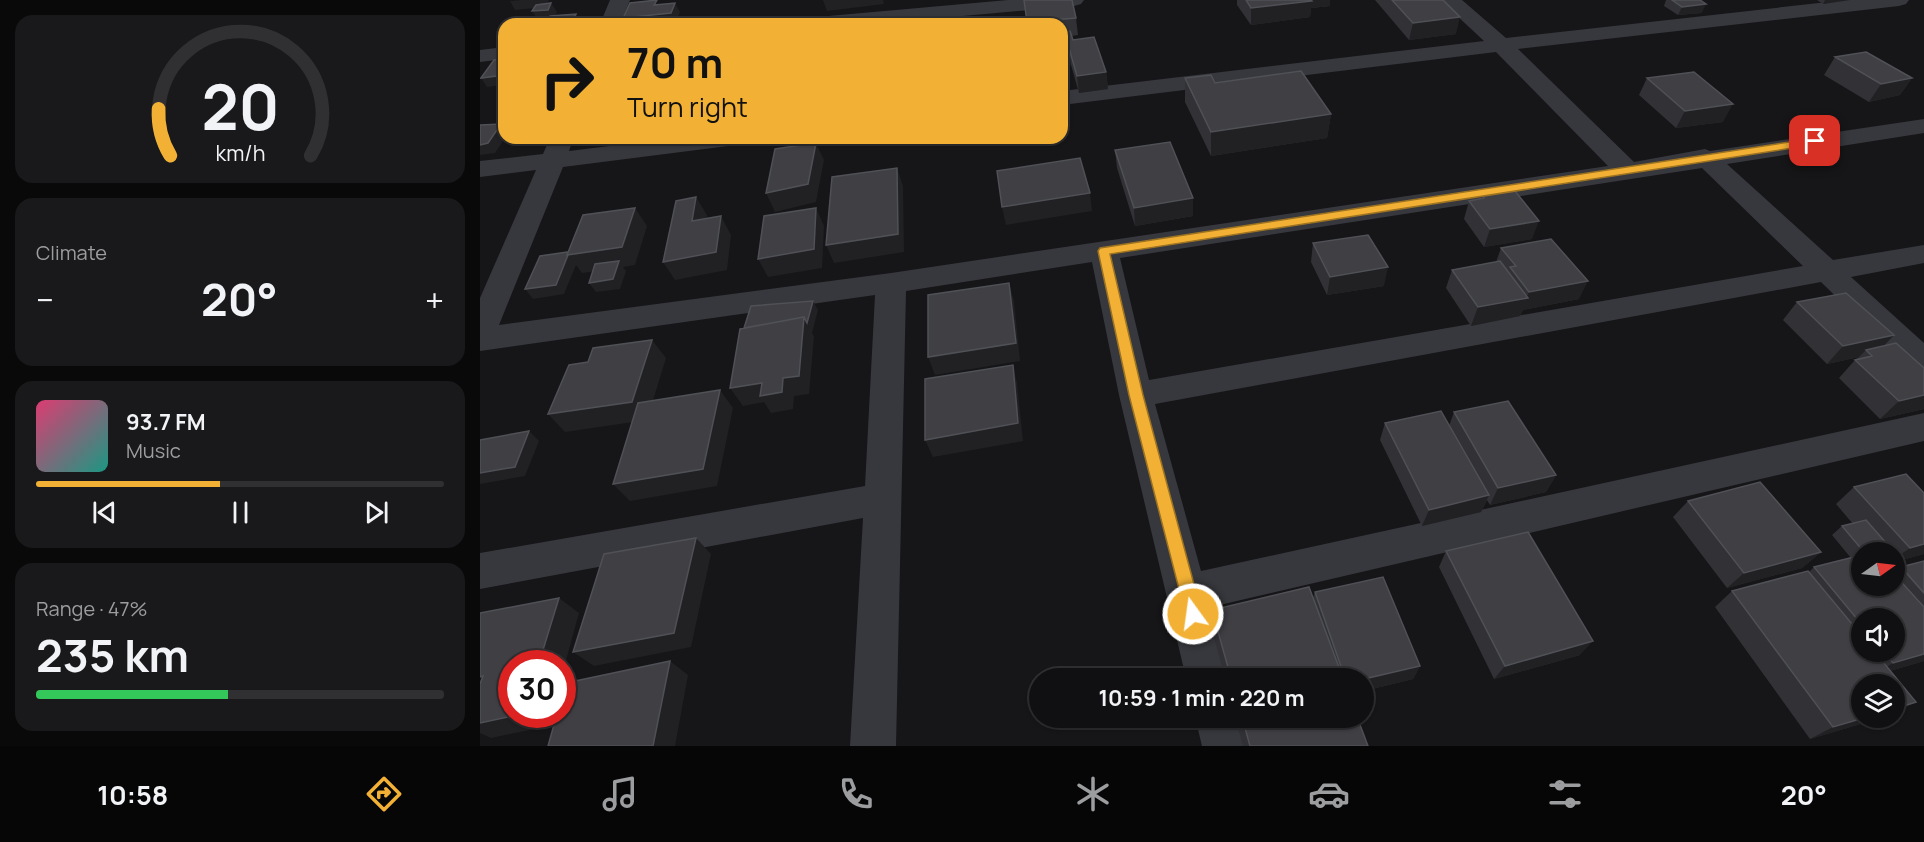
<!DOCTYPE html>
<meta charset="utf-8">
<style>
body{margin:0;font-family:Manrope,sans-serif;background:#19191b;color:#f1f3f6;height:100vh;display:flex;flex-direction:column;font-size:22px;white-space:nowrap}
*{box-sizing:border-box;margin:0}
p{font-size:20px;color:#9c9d9f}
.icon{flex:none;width:33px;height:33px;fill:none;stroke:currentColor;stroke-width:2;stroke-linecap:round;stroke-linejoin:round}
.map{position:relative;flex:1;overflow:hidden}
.details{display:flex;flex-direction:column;gap:15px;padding:15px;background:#09090a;width:480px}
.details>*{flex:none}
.hud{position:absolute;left:18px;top:18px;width:570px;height:126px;border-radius:18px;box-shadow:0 2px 4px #0004,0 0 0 2px #303032;background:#f2b134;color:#111;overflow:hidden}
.needle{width:39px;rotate:76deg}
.tools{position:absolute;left:1371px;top:542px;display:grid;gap:12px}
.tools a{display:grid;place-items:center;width:54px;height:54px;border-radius:50%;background:#101012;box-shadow:0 2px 4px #0004,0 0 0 2px #303032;font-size:30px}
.speed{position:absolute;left:18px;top:650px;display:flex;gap:12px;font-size:30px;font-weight:700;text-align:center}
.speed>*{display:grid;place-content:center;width:78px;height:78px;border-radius:50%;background:#101012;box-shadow:0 2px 4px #0004,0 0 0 2px #303032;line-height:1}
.speed .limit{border:9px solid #d22;background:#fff;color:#111}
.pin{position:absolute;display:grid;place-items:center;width:51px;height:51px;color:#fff;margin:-26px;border-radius:12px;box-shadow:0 3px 9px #0006}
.me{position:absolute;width:66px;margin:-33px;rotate:346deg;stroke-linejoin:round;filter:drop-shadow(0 0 4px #0008)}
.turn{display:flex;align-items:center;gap:21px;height:126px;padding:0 30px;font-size:27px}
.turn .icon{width:78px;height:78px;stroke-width:2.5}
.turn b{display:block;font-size:42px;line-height:51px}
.big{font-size:45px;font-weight:700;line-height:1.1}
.details .card{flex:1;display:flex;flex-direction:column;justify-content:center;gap:9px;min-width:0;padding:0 21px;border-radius:18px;background:#19191b}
.details .dial{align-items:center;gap:0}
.dial svg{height:156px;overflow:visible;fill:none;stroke:#303032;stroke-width:7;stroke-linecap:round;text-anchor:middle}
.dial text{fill:#f1f3f6;stroke:none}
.song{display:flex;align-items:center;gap:18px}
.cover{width:72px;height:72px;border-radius:9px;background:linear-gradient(135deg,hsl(340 70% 55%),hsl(170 70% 35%))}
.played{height:6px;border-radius:3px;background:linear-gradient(90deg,#f2b134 45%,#303032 45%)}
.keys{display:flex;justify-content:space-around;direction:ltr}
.heat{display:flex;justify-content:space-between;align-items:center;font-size:33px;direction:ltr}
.charge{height:9px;border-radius:4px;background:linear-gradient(90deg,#34c759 47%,#303032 0)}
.trip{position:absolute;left:549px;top:668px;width:345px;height:60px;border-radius:30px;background:#101012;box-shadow:0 2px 4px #0004,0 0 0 2px #303032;font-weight:700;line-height:60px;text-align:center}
.menu{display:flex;height:96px;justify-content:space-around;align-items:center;background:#060607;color:#9c9d9f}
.menu .icon{width:42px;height:42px}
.menu .on{color:#f2b134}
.menu b{font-size:27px;color:#f1f3f6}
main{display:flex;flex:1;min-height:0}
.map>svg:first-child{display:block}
</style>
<main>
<section class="details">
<div class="card dial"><svg viewBox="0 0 100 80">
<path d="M14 69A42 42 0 1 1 86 69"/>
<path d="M14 69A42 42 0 0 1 8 45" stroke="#f2b134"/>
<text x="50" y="56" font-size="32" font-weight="700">20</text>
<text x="50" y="72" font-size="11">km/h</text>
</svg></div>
<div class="card"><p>Climate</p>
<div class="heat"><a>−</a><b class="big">20°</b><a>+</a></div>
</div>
<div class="card">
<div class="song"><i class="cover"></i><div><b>93.7 FM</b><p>Music</p></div></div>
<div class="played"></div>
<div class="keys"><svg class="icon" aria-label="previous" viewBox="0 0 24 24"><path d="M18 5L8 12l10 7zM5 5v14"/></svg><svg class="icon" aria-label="pause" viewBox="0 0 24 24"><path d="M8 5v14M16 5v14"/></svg><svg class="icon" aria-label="next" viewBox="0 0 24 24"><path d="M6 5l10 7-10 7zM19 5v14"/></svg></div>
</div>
<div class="card"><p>Range · 47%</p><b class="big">235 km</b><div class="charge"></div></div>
</section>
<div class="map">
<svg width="1444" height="746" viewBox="0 0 1444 746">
<rect width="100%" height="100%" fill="#161618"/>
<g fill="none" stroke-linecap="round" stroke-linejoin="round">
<!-- minor -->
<path fill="#37383d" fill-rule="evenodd" d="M130,0H150L140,24H120Z
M528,0H604L601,4L594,6L394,24H316L319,20L326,18Z
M960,0H982L1026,38L1366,0H1429L1426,4L1419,6L1038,49L1154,162L1225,149L1230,151L1444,119V133L1247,164L1353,260L1444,245V263L1371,277L1444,343V374L1432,371L1341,282L675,404L721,571L1444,413V441L731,607L750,678H706L639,395L612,262L426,291L416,746H370L383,518L0,589V553L385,486L395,295L0,351V298L56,170L0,177V161L63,154L70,138H90L92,142L89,151L194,138H268L265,143L256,145L83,167L19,325L411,273L1128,166L1016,52L582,105V91L1004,41ZM1222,168L1323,266L669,380L640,258Z
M24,47V59L0,62V50Z
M715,717H761L768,746H722Z"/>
</g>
<!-- wall -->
<path fill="#323236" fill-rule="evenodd" d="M544,0L596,18L598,35L591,36L593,40L626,72L628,89L599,93L591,65L582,66V24H547Z
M757,0H850V6L831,8L830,17L771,25L757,5Z
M895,0H963L976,34L929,40Z
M1186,0H1220L1222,13L1198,15L1184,6Z
M1337,0H1370L1343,4Z
M1355,57L1432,78L1420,95L1389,102L1344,75Z
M705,78L735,83L851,114L847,138L731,156L705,102Z
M1167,78L1243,122L1196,128L1159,95Z
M635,150L713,198V216L655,226L637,168Z
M998,191L1052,239L1004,247L984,219L989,201L995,200Z
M833,243L904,286L847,295L831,262Z
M1021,248L1099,299L1043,310L1040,316L991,326L966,288L972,270L1016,262Z
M1317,302L1414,335L1404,346L1444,368V409L1400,419L1359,378L1375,360L1379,357L1347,364L1303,320Z
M974,412L1076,475L1066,492L1010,505L1007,500L1001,512L942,526L900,440L905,423L969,426Z
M1374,487L1444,493V554L1414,562V552H1382V585H1414V571L1421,567L1444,561V661L1410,671L1382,717H1404L1330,739L1235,607L1252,591L1329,572L1334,567L1371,558L1352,535L1362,526L1373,524L1356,504ZM1382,618L1414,651H1382Z
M1208,501L1341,552L1322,568L1247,588L1193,517Z
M966,551L1100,655L1014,679L959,567Z
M835,592L940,666L933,679L884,691V678H745L732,630V610L833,598Z
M755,717H877L888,746H763Z"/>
<!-- shaded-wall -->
<path fill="#212124" d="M42,0H69L64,7L35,10L30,1Z
M343,0H403L404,4L347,11Z
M812,0H850V6L831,8L830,17L771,25V8Z
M1345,0H1370L1343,4Z
M71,3L77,12L73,19L58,20L52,11Z
M195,3L200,12L196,22L175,24H146L143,18Z
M1226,4L1222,13L1198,15L1202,7Z
M96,14L102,23L101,24H90Z
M980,17L976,34L929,40L933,23Z
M589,48L591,65L582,66V49Z
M626,72L628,89L599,93L597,76Z
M24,75V85L7,87L1,78Z
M1432,78L1420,95L1389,102L1401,84Z
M1253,104L1243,122L1196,128L1205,111Z
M851,114L847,138L731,156V132Z
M21,124L24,128L25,138L15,153L0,155V145Z
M336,143L344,160L336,202L295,212L286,193Z
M417,168L423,186L424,252L354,263L346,245Z
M610,193L612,211L526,225L522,207Z
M216,197L227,215L223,239L212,221Z
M713,198V216L655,226L654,208Z
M155,208L167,226L155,265L143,267L146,271L140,289L116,292L109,283L137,268L102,273L96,265L84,294L53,299L45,289L88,255Z
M336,208L344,226L342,268L288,277L278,259Z
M241,216L251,235L247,270L195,280L183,262Z
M1059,221L1052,239L1004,247L1010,229Z
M908,267L904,286L847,295L850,277Z
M1108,281L1099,299L1043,310L1040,316L991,326L998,307L1046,298L1049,292Z
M529,283L534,301L540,361L455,375L448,357Z
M333,301L338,310L332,333L334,336L329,394L314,396L313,409L291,413L284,402L263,406L250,388L303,378L324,317Z
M1414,335L1397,353L1386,350L1379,357L1347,364L1363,346Z
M172,340L186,358L167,420L85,432L68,414Z
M533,365L537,383L543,441L453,457L445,440Z
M240,390L253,408L237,486L150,501L133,484Z
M1444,395V409L1400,419L1419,401Z
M49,431L59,441L45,476L0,484V473Z
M1076,475L1066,492L1010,505L1018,488Z
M1009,495L1001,512L942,526L949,510Z
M216,538L231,554L211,647L114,666L93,652Z
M1444,544V554L1414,562V559L1430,548Z
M1341,552L1322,568L1247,588L1264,573Z
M79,598L99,613L83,671L99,681L88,722L11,738L0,733V723L42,714H82V663H59Z
M1113,641L1100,655L1014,679L1025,666Z
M1444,654V661L1390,677L1413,663Z
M190,661L208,675L195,746H173Z
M940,666L933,679L884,691V679Z
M1436,702L1414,713V709Z
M1387,717H1404L1330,739L1353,727Z"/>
<!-- building -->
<path fill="#3f3f44" stroke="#4f5156" stroke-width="1.5" d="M177,0L174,5L195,3L191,13L143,18L150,3Z
M544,0H592L596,18L547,22Z
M766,0H831L832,1L771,8Z
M912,0H963L980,17L933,23Z
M1192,0H1220L1226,4L1202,7Z
M71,3L68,10L52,11L56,5Z
M96,14L90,24H65L70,16Z
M327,19L325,24H300L301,22Z
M590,31L593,40L614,37L626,72L597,76L589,48L582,49V32Z
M1386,52L1432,78L1401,84L1355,57Z
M24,59V75L1,78L14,60Z
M821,71L851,114L731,132L705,78L731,75L735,83Z
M1214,72L1253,104L1205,111L1167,78Z
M21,124L8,143L0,145V125Z
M690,142L713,198L654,208L635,150Z
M336,143L328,184L286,193L295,149Z
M600,158L610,193L522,207L517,171Z
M417,168L418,234L346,245L352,177Z
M1031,186L1059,221L1010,229L989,201L1004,198L998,191Z
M216,197L212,221L241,216L236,252L183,262L196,201Z
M155,208L142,247L87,255L103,215Z
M336,208L334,249L278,259L284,216Z
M888,235L908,267L850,277L833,243Z
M1071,239L1108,281L1049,292L1030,267L1036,266L1021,248Z
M88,252L87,255H88L76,285L45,289L60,256Z
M139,261L133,279L109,283L115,264Z
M1020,261L1048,298L998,307L972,270Z
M529,283L536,343L448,357V295Z
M1366,293L1414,335L1363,346L1317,302Z
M333,301L327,323L324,317L264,328L271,306Z
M324,317L319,376L303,378L302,392L280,396L282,383L250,388L260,329Z
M172,340L152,402L68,414L89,365L108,362L113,348Z
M1416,343L1444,368V395L1419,401L1375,360L1392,356L1386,350Z
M533,365L538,423L445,440V379Z
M240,390L223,469L133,484L158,403Z
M1028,401L1076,475L1018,488L974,412Z
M961,411L1009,495L949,510L905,423Z
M49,431L35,467L0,473V440Z
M1426,474L1444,493V544L1430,548L1374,487Z
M1280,482L1341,552L1264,573L1208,501Z
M1386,520L1414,552H1384L1362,526Z
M1048,532L1113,641L1025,666L966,551Z
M216,538L194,633L93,652L124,554Z
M1414,553L1419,558L1414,560Z
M1382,555V585H1414V574L1444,607V654L1413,663L1403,651H1414V618H1382V625L1334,567Z
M1444,561V593L1421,567Z
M1328,571L1382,636V651H1394L1436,702L1414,709V684H1382V717H1387L1353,727L1252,591Z
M903,577L940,666L884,679V678H865L835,592Z
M829,587L863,678H751L732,610Z
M79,598L59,663H32V714H42L0,723V684L3,676L0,677V613Z
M190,661L173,746H68L77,714H82V696L86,683Z
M762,717H877L888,746H770Z"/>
<!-- route -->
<path fill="#f2b134" stroke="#9d7322" stroke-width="1.5" d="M1335,138L1338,139V144L630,254L663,395L722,614L719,620L713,623L707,620L649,395L618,251L620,248Z"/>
</svg>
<div class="tools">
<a><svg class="needle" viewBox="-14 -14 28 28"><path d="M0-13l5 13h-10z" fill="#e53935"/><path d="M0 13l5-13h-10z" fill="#9c9d9f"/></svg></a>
<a><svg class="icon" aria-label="sound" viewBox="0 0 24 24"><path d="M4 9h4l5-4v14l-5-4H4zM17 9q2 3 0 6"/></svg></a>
<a><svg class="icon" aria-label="layers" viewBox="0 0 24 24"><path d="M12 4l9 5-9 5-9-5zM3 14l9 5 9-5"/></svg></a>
</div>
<div class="speed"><div class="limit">30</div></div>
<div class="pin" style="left:1335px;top:141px;background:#d93025"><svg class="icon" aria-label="arrive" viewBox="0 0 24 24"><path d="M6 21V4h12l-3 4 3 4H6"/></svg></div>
<svg class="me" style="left:713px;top:614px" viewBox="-20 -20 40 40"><circle r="17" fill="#f2b134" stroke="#fff" stroke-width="3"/><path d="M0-11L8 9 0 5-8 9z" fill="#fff"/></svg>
<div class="trip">10:59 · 1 min · 220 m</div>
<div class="hud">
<div class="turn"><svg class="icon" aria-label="right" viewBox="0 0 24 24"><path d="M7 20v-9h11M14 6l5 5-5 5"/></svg><div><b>70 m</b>Turn right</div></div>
</div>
</div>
</main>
<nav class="menu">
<b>10:58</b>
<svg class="icon on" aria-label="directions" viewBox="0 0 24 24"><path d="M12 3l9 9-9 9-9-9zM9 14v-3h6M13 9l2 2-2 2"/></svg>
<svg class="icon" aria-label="music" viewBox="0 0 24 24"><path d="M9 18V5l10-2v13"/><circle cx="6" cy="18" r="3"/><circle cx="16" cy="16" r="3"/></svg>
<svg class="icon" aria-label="phone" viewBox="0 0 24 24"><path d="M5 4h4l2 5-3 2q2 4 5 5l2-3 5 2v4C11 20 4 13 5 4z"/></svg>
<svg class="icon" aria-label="climate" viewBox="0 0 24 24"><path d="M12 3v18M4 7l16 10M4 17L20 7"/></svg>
<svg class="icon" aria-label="car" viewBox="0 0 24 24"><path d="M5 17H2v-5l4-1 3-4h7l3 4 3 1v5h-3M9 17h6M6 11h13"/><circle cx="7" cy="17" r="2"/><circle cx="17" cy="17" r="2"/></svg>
<svg class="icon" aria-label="filters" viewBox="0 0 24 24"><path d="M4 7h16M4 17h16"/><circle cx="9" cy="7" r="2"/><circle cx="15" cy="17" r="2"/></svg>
<b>20°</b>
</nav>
